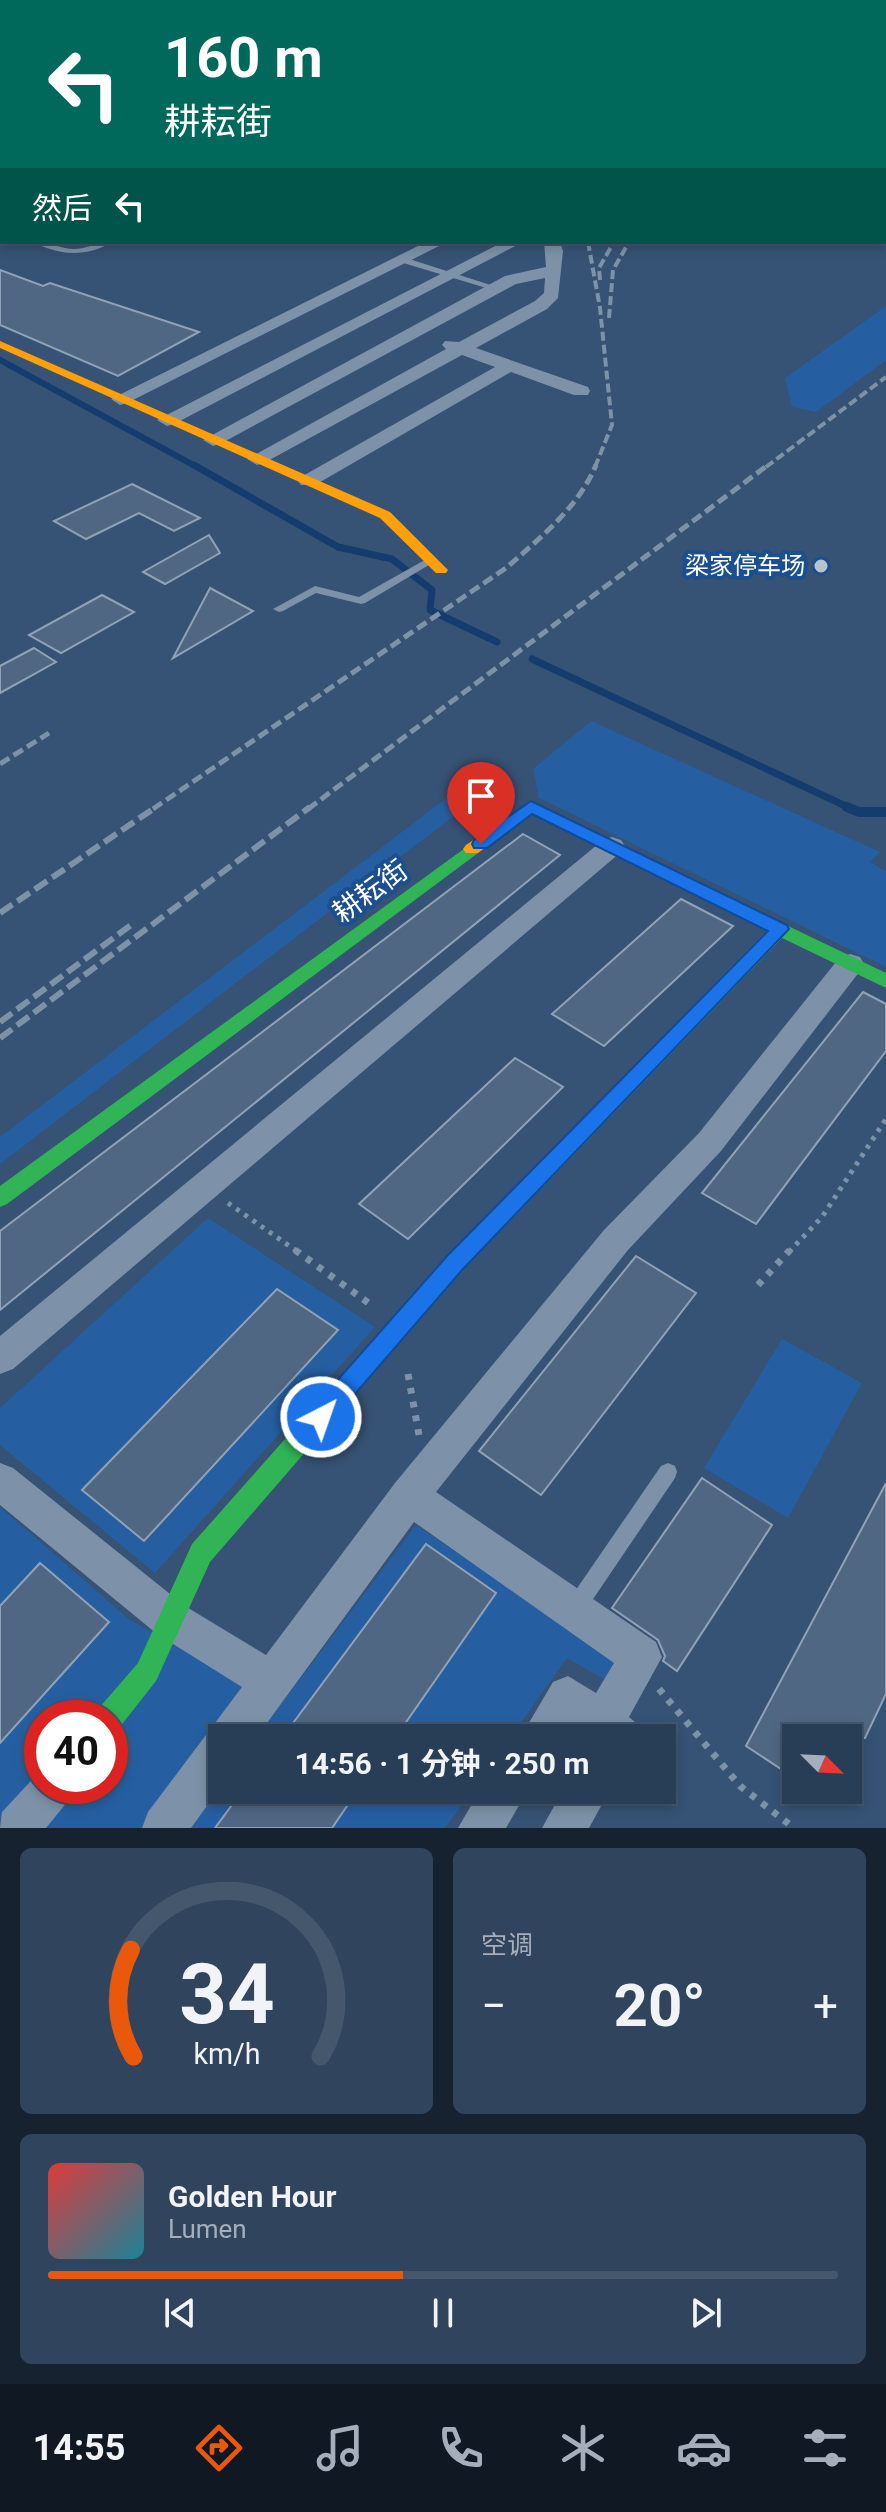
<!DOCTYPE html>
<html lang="zh">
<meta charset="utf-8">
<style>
body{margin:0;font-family:Roboto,"Noto Sans SC",sans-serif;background:#30455d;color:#f1f3f6;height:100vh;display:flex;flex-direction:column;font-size:30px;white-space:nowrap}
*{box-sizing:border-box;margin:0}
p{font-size:26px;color:#a5aeba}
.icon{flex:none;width:44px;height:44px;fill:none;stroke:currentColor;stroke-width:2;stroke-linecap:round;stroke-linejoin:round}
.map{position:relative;height:1828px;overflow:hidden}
.details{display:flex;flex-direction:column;gap:20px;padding:20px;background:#162230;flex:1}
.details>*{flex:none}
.hud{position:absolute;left:0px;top:0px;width:886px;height:244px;box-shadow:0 4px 12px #0003,0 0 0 2px #44576d;background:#00695c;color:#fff;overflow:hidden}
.needle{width:52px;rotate:114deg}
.tools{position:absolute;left:782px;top:1724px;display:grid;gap:16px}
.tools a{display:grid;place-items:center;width:80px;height:80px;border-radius:0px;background:#283e57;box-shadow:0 4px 12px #0003,0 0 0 2px #44576d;font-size:40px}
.speed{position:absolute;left:24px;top:1700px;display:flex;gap:16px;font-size:40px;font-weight:700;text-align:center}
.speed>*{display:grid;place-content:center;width:104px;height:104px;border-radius:50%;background:#283e57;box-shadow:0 4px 12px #0003,0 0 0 2px #44576d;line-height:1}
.speed .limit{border:12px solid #d22;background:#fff;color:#111}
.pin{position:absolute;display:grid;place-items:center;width:68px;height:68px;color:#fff;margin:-82px -34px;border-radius:50% 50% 50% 0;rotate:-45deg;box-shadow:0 0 8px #0007}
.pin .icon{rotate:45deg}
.me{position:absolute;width:88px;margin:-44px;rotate:41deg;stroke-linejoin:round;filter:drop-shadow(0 0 6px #0008)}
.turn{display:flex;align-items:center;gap:28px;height:168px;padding:0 32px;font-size:36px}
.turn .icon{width:104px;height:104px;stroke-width:2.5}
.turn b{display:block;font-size:56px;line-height:68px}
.then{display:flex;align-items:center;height:76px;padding:0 32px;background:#0003;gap:16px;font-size:30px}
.big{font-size:60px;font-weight:700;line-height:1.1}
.details .tile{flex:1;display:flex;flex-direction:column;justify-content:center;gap:12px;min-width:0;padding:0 28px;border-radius:12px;background:#30455d}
.details .dial{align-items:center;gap:0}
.dial svg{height:208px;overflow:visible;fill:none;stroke:#44576d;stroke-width:7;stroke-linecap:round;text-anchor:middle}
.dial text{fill:#f1f3f6;stroke:none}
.song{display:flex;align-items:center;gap:24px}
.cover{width:96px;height:96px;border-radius:12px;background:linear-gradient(135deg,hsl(0 70% 55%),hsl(190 70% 35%))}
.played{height:8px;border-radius:4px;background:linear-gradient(90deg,#ea580c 45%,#44576d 45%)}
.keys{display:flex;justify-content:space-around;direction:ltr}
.heat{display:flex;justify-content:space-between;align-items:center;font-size:44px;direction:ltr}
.details .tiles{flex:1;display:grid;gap:20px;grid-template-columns:1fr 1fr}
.tile:last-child{grid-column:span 2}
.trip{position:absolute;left:208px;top:1724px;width:468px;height:80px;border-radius:0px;background:#283e57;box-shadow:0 4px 12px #0003,0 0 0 2px #44576d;font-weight:700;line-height:80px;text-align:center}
.tabs{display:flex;height:128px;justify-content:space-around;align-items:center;background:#101923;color:#a5aeba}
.tabs .icon{width:56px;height:56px}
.tabs .selected{color:#ea580c}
.tabs b{font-size:36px;color:#f1f3f6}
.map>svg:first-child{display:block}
</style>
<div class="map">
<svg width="886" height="1828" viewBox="0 0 886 1828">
<rect width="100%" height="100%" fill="#365274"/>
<!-- green -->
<path fill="#265fa1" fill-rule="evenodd" d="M886,306V360L816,412L792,407L785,378Z
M591,721L880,852L870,862L886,871V967L539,798L533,769Z
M481,772L494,785L0,1164V1137Z
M208,1218L375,1327L155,1573L0,1445V1408Z
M782,1339L862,1383L788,1518L704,1468Z
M0,1507L130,1620L282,1703L416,1525L619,1662L607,1681L567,1658L510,1738H222V1790H473L445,1828H0ZM42,1718H110V1786H42Z"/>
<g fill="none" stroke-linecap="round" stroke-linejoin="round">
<!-- stream-far2 -->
<path stroke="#153c6e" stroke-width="6" d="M0,360L197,467"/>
<!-- stream-far1 -->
<path stroke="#153c6e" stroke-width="7" d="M194,465L338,547L392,559L432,590L430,610L497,642
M532,659L852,809"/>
<!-- stream -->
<path stroke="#153c6e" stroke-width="10" d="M847,807L859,812H886"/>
</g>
<!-- building -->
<path fill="#506783" stroke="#92a2b6" stroke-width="2" d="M0,270L43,286L50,283L199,332L118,376L0,325Z
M132,484L200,518L174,531L139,513L86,539L54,521Z
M209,535L220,553L165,584L143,572Z
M210,588L253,611L173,658Z
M102,595L134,612L61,653L29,635Z
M34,648L56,662L0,693V666Z
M523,834L560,855L0,1310V1231Z
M681,899L733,926L604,1046L552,1014Z
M863,992L886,1004V1051L756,1224L702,1193Z
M515,1058L563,1087L408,1239L359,1204Z
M636,1256L696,1293L541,1495L479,1451Z
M277,1289L338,1330L144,1541L82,1490Z
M702,1478L772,1525L677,1671L663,1661L665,1656L658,1640L612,1608Z
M886,1483V1694L865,1738H796V1779L746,1746Z
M426,1544L496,1593L395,1738H282Z
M40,1563L109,1622L0,1743V1606Z
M243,1790H358L332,1828H215Z"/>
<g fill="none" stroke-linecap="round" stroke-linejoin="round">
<!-- path-far1 -->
<path stroke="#7d92a8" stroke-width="5" stroke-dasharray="4 6" stroke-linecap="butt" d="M228,1203L298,1252
M789,1252L822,1217L886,1119"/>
<!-- path -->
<path stroke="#7d92a8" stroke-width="7" stroke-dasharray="6 8" stroke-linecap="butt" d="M295,1250L370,1304
M758,1285L790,1250
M408,1374L419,1435
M659,1689L740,1786L794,1828"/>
<!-- lane -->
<path fill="#7d92a8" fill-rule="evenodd" d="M719,0H725L718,2Z
M2,24V28L0,29V25Z
M0,41H2V45H0Z
M0,101H2V105H0Z
M0,177H2V181H0Z
M0,227H2V232H0Z
M34,242C48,242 59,248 73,249C87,249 98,242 112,242C88,257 58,256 34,242Z
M400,258H406L500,288L493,290L400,262Z
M430,557L434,558V562L365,603L361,604L316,593L283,611L279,612L273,609L315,586L359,597Z
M668,1463L675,1466L677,1472L675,1478L583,1614L576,1617L569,1614L566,1607L569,1600L661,1466Z"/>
<!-- street -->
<path fill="#7d92a8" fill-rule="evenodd" d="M426,242H447L127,403L120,405L111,399Z
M503,242H523L174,424L167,426L157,420Z
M544,242H560L563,251L558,298L547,309L476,348L588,387L590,391L588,395H574L511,372L315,485H301L298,481L301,477L495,367L462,355L264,463L257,465L247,459L446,349L442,345L445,341L459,342L535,301L544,293L545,278L516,284L220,444L213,446L203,440L505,276L546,267Z
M612,837L621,840L625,846L621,852L13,1369L0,1374V1336L603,840Z
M850,954L860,957L864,964L860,971L721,1151L628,1250L436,1492L656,1642L662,1657L629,1717L636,1723L642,1738H587L573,1727L566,1738H520L553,1682L568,1676L596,1693L614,1663L414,1522L256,1738H222V1785L191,1828H142L148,1812L242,1687L157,1634L0,1505V1463L13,1468L185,1606L266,1655L395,1483L604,1230L699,1133L840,957Z
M42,1769V1786H75L68,1801L46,1828H0L2,1812Z
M480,1790H528L506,1828H458Z
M563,1790H610L589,1828H542Z"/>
<!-- fast -->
<path fill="#30b455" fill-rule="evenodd" d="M472,843L481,849L478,853L7,1204L0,1207V1186Z
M705,886L886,973V988L782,938L464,1269L210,1562L156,1681L119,1728L110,1731V1718H95L99,1708L138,1663L192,1544L448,1255L768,930L699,896L696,892Z"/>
<!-- slow -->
<path fill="#ff9f0a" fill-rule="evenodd" d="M0,341L390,512L448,570L446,573H436L380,518L0,348Z
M531,801L711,888L714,892L705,898L699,896L532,813L478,853H466L463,849L466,845Z"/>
<!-- jam -->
<path fill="#e5322d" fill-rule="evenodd" d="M318,0H330L317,2Z
M2,127V133L0,134V128Z"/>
<!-- rail-far3 -->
<path stroke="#7e92a7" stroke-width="3" stroke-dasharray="7 3" stroke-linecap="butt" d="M601,2L604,0"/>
<!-- rail-far2 -->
<path stroke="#7e92a7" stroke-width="4" stroke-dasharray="9 4" stroke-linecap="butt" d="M588,242L600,308L612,425L595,467
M600,280L599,268L614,242
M609,318L613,270L629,242
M766,467L886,377"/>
<!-- rail-far1 -->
<path stroke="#7e92a7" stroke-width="5" stroke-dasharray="11 5" stroke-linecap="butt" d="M0,764L49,733
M153,809L506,568C540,538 578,508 596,465
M308,809L768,465"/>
<!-- rail -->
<path stroke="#7e92a7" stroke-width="6" stroke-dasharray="15 6" stroke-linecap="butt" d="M0,913L156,807
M0,1022L135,922
M0,1038L310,807"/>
</g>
<!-- route -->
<path fill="#1a73e8" stroke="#114b97" stroke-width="2" d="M531,801L787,925L789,929L463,1269L329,1424L321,1428L312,1424L309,1417L312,1409L448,1255L768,931L532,814L487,848H474L472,844L474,840Z"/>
<!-- markers -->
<circle fill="#b9c2ce" stroke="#1b4f8f" stroke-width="3" cx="821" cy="566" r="8"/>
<g text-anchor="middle" stroke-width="8" stroke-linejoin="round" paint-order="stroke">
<!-- far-poi labels -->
<g font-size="24" fill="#fff" stroke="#1b4f8f" text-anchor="end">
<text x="805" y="574">梁家停车场</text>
</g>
<!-- street labels -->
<g font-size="28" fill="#fff" stroke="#1b4f8f">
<text transform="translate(370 891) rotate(-36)" y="10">耕耘街</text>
</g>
</g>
</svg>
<div class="tools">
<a><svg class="needle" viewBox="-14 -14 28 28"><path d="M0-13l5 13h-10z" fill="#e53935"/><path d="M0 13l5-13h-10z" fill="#a5aeba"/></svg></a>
</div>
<div class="speed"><div class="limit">40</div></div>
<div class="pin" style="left:481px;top:844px;background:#d93025"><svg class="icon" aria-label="arrive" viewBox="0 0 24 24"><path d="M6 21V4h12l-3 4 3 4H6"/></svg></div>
<svg class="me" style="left:321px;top:1417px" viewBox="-20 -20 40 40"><circle r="17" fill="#1a73e8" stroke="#fff" stroke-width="3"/><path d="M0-11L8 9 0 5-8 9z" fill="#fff"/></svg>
<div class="trip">14:56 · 1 分钟 · 250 m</div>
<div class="hud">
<div class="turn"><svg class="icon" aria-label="left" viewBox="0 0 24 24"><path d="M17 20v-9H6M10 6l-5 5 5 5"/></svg><div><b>160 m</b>耕耘街</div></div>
<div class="then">然后<svg class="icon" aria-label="left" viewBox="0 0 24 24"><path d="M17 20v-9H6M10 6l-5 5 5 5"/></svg></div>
</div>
</div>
<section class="details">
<div class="tiles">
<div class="tile dial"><svg viewBox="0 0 100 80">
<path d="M14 69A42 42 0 1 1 86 69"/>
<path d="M14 69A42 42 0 0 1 13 28" stroke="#ea580c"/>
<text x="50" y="56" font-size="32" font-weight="700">34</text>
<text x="50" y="72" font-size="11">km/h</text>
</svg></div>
<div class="tile"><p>空调</p>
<div class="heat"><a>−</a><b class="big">20°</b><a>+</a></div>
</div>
<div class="tile">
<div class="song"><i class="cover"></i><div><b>Golden Hour</b><p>Lumen</p></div></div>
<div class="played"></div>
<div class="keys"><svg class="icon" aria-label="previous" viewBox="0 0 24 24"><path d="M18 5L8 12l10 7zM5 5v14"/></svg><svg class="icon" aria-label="pause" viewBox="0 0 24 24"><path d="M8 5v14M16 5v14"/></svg><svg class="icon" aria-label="next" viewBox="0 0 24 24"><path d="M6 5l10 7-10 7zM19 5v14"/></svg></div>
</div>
</div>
</section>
<nav class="tabs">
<b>14:55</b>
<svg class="icon selected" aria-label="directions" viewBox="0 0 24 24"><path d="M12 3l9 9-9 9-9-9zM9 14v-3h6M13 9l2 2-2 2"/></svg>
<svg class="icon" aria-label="music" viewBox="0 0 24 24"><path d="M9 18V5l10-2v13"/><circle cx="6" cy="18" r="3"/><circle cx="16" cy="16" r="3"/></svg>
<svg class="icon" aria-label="phone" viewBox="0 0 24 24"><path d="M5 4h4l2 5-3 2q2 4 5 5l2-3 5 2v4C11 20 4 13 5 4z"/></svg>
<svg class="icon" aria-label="climate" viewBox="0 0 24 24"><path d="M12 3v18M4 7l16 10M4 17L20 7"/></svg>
<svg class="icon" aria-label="car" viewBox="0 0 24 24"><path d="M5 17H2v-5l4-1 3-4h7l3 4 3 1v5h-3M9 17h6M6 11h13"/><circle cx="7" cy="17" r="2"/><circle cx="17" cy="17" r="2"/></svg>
<svg class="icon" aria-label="filters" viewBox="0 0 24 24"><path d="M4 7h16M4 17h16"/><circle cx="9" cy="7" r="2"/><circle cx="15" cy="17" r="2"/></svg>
</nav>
